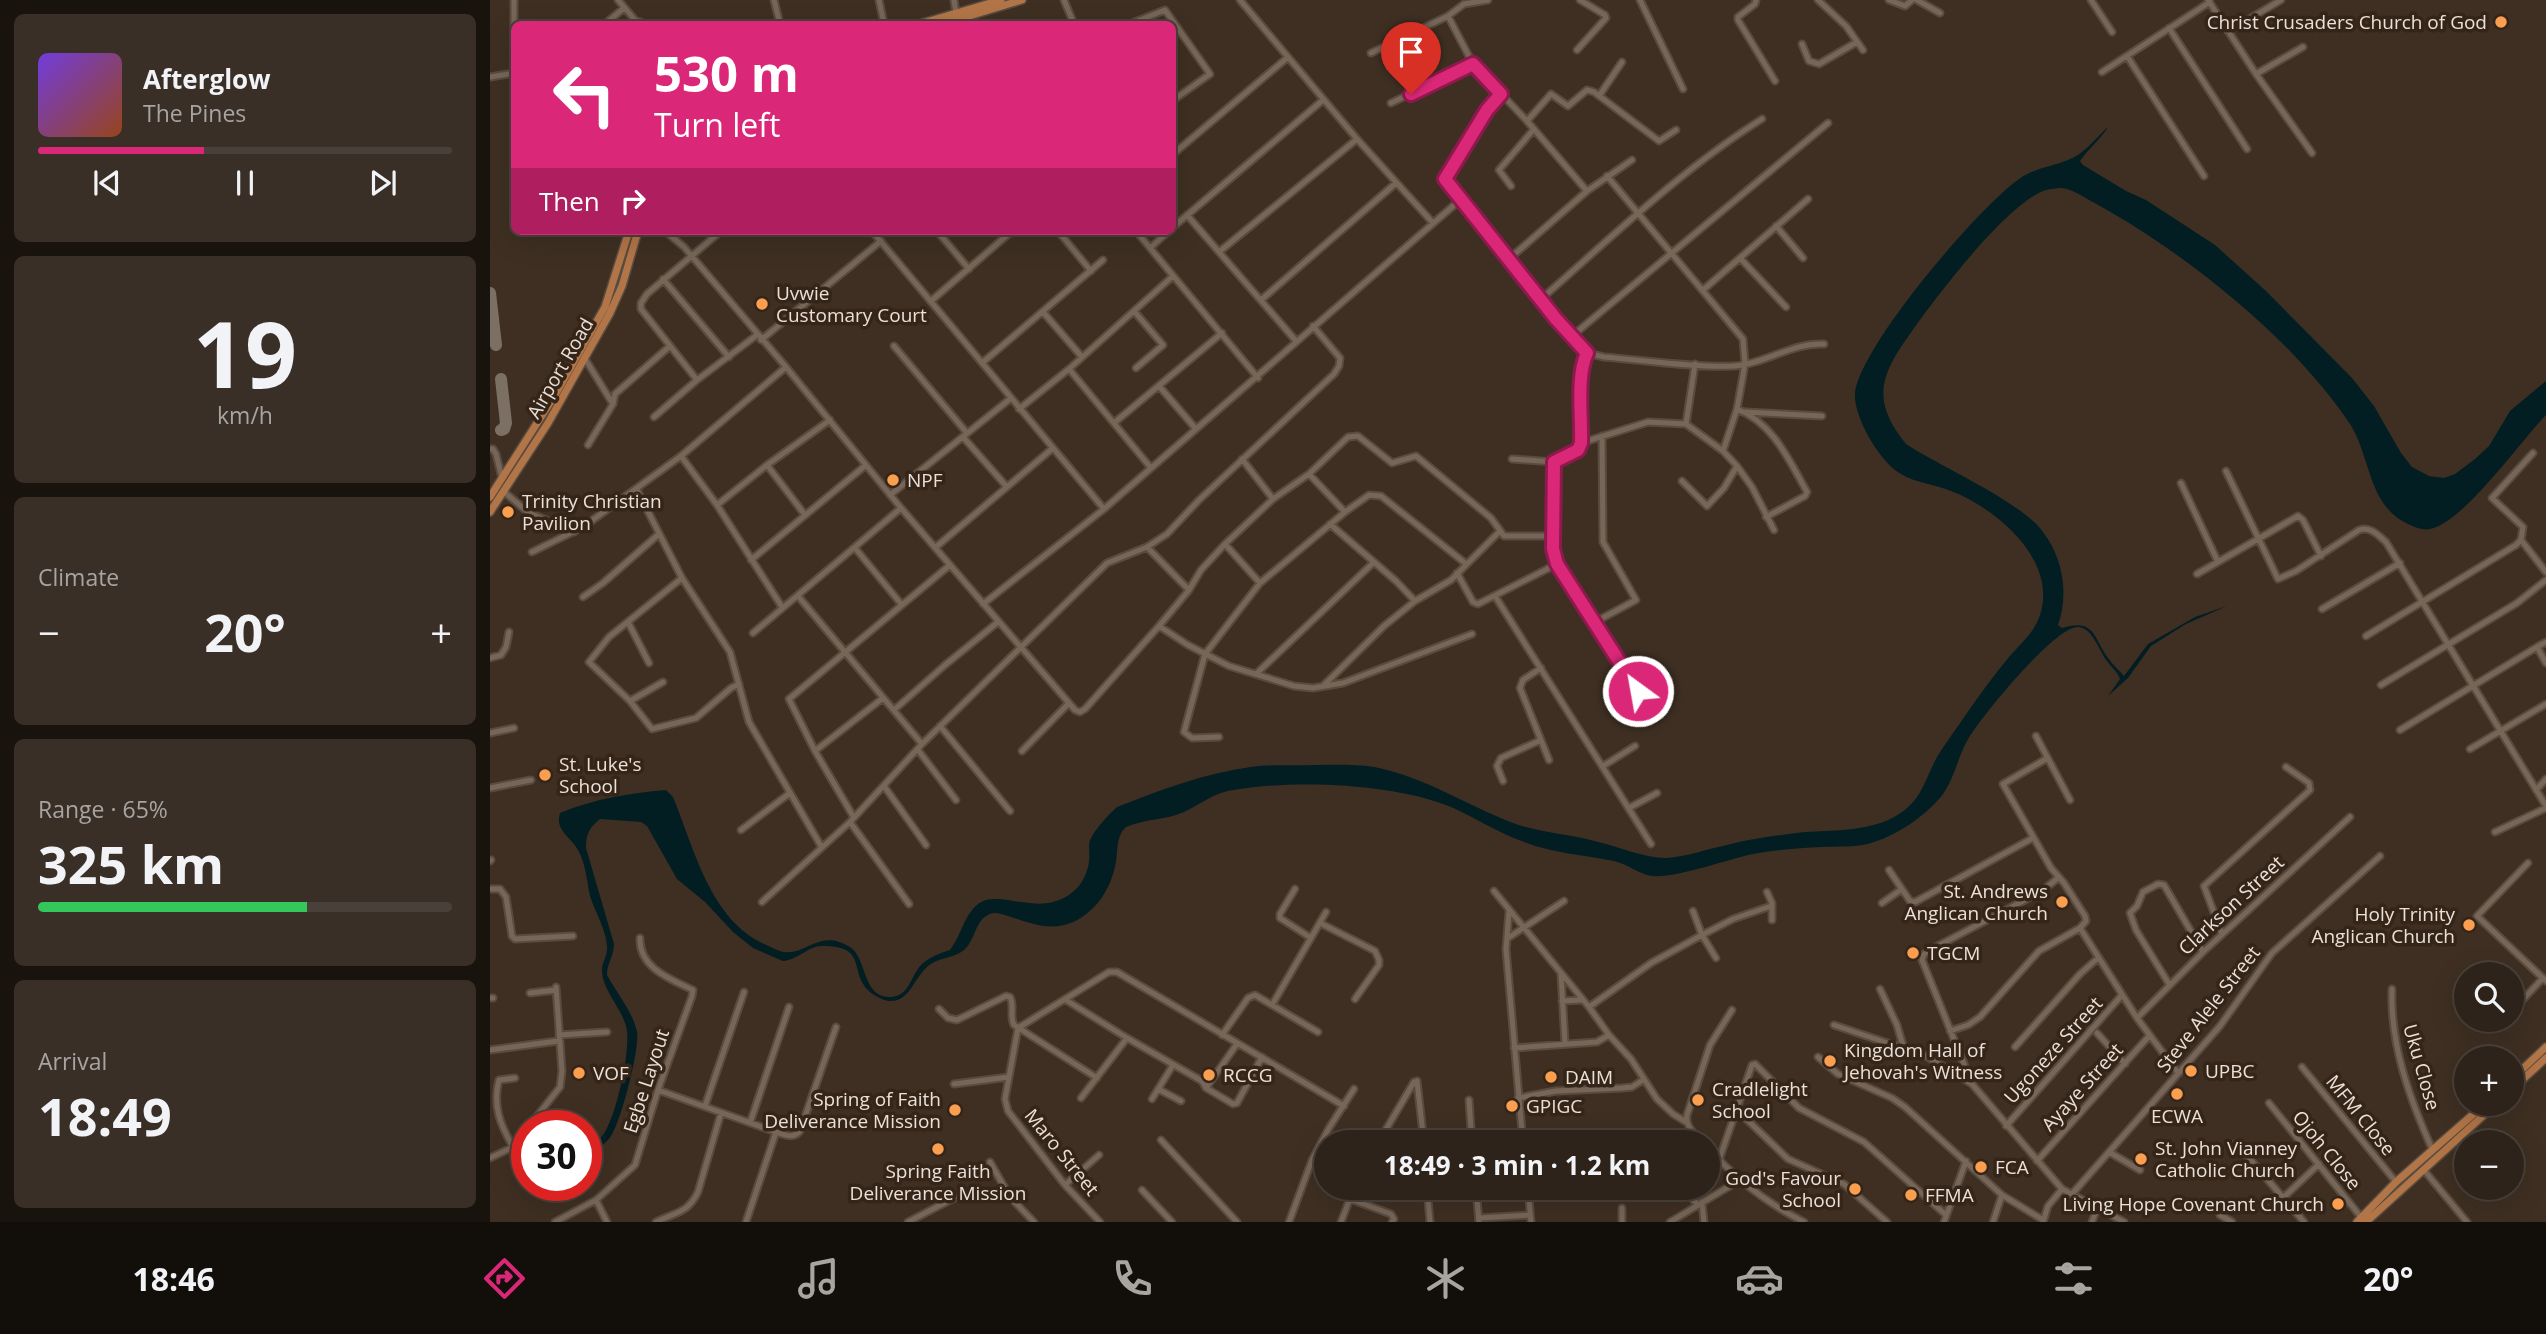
<!DOCTYPE html>
<meta charset="utf-8">
<style>
body{margin:0;font-family:"Open Sans",sans-serif;background:#3a2f27;color:#f1f3f6;height:100vh;display:flex;flex-direction:column;font-size:26px;white-space:nowrap}
*{box-sizing:border-box;margin:0}
p{font-size:23px;color:#a7a4a2}
.icon{flex:none;width:38px;height:38px;fill:none;stroke:currentColor;stroke-width:2;stroke-linecap:round;stroke-linejoin:round}
.map{position:relative;flex:1;overflow:hidden}
.panel{display:flex;flex-direction:column;gap:14px;padding:14px;background:#19130e;width:490px}
.panel>*{flex:none}
.hud{position:absolute;left:21px;top:21px;width:665px;height:214px;border-radius:10px;box-shadow:0 7px 28px #0002,0 0 0 2px #494039;background:#db2777;color:#fff;overflow:hidden}
.buttons{position:absolute;left:1964px;top:962px;display:grid;gap:14px}
.buttons a{display:grid;place-items:center;width:70px;height:70px;border-radius:50%;background:#2e231a;box-shadow:0 7px 28px #0002,0 0 0 2px #494039;font-size:35px}
.speed{position:absolute;left:21px;top:1110px;display:flex;gap:14px;font-size:35px;font-weight:700;text-align:center}
.speed>*{display:grid;place-content:center;width:91px;height:91px;border-radius:50%;background:#2e231a;box-shadow:0 7px 28px #0002,0 0 0 2px #494039;line-height:1}
.speed .limit{border:10px solid #d22;background:#fff;color:#111}
.pin{position:absolute;display:grid;place-items:center;width:60px;height:60px;color:#fff;margin:-72px -30px;border-radius:50% 50% 50% 0;rotate:-45deg;box-shadow:0 0 7px #0007}
.pin .icon{rotate:45deg}
.me{position:absolute;width:77px;margin:-38px;rotate:328deg;stroke-linejoin:round;filter:drop-shadow(0 0 5px #0008)}
.turn{display:flex;align-items:center;gap:24px;height:147px;padding:0 28px;font-size:32px}
.turn .icon{width:91px;height:91px;stroke-width:2.5}
.turn b{display:block;font-size:49px;line-height:60px}
.then{display:flex;align-items:center;height:66px;padding:0 28px;background:#0003;gap:14px;font-size:26px}
.big{font-size:52px;font-weight:700;line-height:1.1}
.panel .widget{flex:1;display:flex;flex-direction:column;justify-content:center;gap:10px;min-width:0;padding:0 24px;border-radius:10px;background:#3a2f27}
.panel .dial{align-items:center;gap:0}
.dial b{font-size:91px;line-height:1}
.song{display:flex;align-items:center;gap:21px}
.cover{width:84px;height:84px;border-radius:10px;background:linear-gradient(135deg,hsl(260 70% 55%),hsl(20 70% 35%))}
.played{height:7px;border-radius:4px;background:linear-gradient(90deg,#db2777 40%,#494039 40%)}
.keys{display:flex;justify-content:space-around;direction:ltr}
.heat{display:flex;justify-content:space-between;align-items:center;font-size:38px;direction:ltr}
.charge{height:10px;border-radius:5px;background:linear-gradient(90deg,#34c759 65%,#494039 0)}
.trip{position:absolute;left:824px;top:1130px;width:406px;height:70px;border-radius:35px;background:#2e231a;box-shadow:0 7px 28px #0002,0 0 0 2px #494039;font-weight:700;line-height:70px;text-align:center}
.menu{display:flex;height:112px;justify-content:space-around;align-items:center;background:#120e0a;color:#a7a4a2}
.menu .icon{width:49px;height:49px}
.menu .current{color:#db2777}
.menu b{font-size:32px;color:#f1f3f6}
main{display:flex;flex:1;min-height:0}
.map>svg:first-child{display:block}
</style>
<main>
<section class="panel">
<div class="widget">
<div class="song"><i class="cover"></i><div><b>Afterglow</b><p>The Pines</p></div></div>
<div class="played"></div>
<div class="keys"><svg class="icon" aria-label="previous" viewBox="0 0 24 24"><path d="M18 5L8 12l10 7zM5 5v14"/></svg><svg class="icon" aria-label="pause" viewBox="0 0 24 24"><path d="M8 5v14M16 5v14"/></svg><svg class="icon" aria-label="next" viewBox="0 0 24 24"><path d="M6 5l10 7-10 7zM19 5v14"/></svg></div>
</div>
<div class="widget dial"><b>19</b><p>km/h</p></div>
<div class="widget"><p>Climate</p>
<div class="heat"><a>−</a><b class="big">20°</b><a>+</a></div>
</div>
<div class="widget"><p>Range · 65%</p><b class="big">325 km</b><div class="charge"></div></div>
<div class="widget"><p>Arrival</p><b class="big">18:49</b></div>
</section>
<div class="map">
<svg width="2056" height="1222" viewBox="0 0 2056 1222">
<rect width="100%" height="100%" fill="#3e2f22"/>
<!-- water -->
<path fill="#031e23" d="M1618,127C1610,140 1598,149 1590,161L1593,165L1636,191L1656,200L1725,245L1776,291L1862,378L1884,406L1911,453L1922,467L1939,476L1954,478L1965,474L1985,459L1999,446L2020,411L2056,381V415C2030,442 1973,523 1940,529C1933,531 1926,527 1920,525C1877,506 1882,459 1860,424C1842,397 1821,373 1799,350C1747,297 1675,242 1610,206C1598,200 1585,190 1572,188C1568,188 1560,189 1556,190C1517,203 1447,296 1422,331C1392,373 1379,399 1416,444C1449,466 1532,502 1553,532C1573,558 1579,594 1568,625L1572,628C1605,618 1603,637 1618,658C1623,665 1629,670 1634,676L1658,644L1705,617L1737,606L1696,624L1661,646L1638,678L1618,696L1630,679C1627,671 1622,668 1617,661C1609,651 1603,628 1588,627C1565,626 1489,719 1477,741C1467,759 1464,781 1450,798C1432,818 1409,834 1384,842C1367,848 1349,846 1332,847C1309,848 1285,850 1263,854C1239,859 1183,879 1162,876C1149,874 1137,864 1124,861C1094,855 1062,853 1034,842C1008,833 986,818 961,807C904,783 799,779 738,791C719,795 705,809 686,815C669,820 652,820 636,827C626,836 628,850 626,862C623,879 615,897 602,909C574,935 551,927 518,916C511,914 504,911 498,915C485,921 485,941 474,950C463,959 447,957 436,968C424,979 419,1003 398,1001C393,1000 388,997 384,995C355,975 382,946 332,946C318,946 308,960 293,961L263,948L243,932L215,902L187,879L157,826L151,822L110,819C99,828 96,834 96,848L124,944C124,956 117,963 117,975C126,992 143,1012 147,1032C150,1049 131,1121 121,1136C115,1145 105,1150 96,1156V1148C102,1144 109,1141 113,1135C126,1118 142,1047 136,1026C131,1008 113,990 112,972C111,963 118,956 117,947C116,929 105,912 100,896C97,882 96,867 90,854C84,838 64,832 70,813C104,799 139,793 176,790L183,797C204,848 220,919 274,944C280,946 287,951 294,952C317,955 329,928 360,947C377,957 372,999 401,997C420,996 420,976 432,964C440,957 450,953 460,950C471,936 474,915 488,904C510,887 551,921 585,890C593,883 598,871 599,861C600,855 598,847 600,840C606,828 617,816 627,807C670,790 715,773 761,767C781,764 803,766 823,765C843,765 865,764 884,767C935,777 976,805 1023,823C1050,833 1080,834 1108,842C1129,847 1155,858 1176,858C1196,857 1217,849 1237,845C1259,839 1283,836 1306,833C1342,829 1386,834 1416,809C1433,795 1437,775 1447,757C1456,742 1467,728 1477,713C1490,694 1504,675 1519,657C1531,643 1544,633 1550,615C1568,560 1506,508 1461,491C1445,484 1425,483 1411,474C1390,463 1363,416 1365,393C1371,345 1488,208 1529,179C1544,168 1561,167 1578,160C1593,155 1606,138 1618,127Z"/>
<g fill="none" stroke-linecap="round" stroke-linejoin="round">
<!-- taxiway -->
<path stroke="#7c7064" stroke-width="12" d="M0,293L6,345
M11,430L14,429L16,423L11,379"/>
<!-- minor casing -->
<g stroke="#584b40" stroke-width="9">
<path id="minor" d="M24,0V36
M128,0L145,20L155,24
M284,0L290,24
M389,0L394,24
M464,0L466,13
M574,0L584,24
M750,0L867,139L943,223
M1150,0L1193,89
M1266,0L1265,4L1248,17V20L1285,81
M1328,0L1356,26L1373,50
M1399,0L1415,6L1422,0
M1427,0L1450,13
M1601,0L1622,32
M1718,0L1766,74L1822,153
M958,16L983,64L1037,121L1097,191
M115,24L134,8
M640,24L675,10L720,74L682,101
M1679,28L1757,149
M1739,31L1791,0
M1312,44L1319,61L1329,64L1367,42
M1087,50L1116,18L1115,15L1090,0
M881,53L958,16L974,4L998,0
M1637,56L1714,176
M1612,72L1720,2
M1766,74L1813,47
M0,77L24,73
M1011,94L997,110L955,179L1066,319L1097,353L1114,357C1154,360 1205,368 1244,366C1275,364 1303,342 1334,344
M1109,96L1132,62
M901,103L983,64
M1037,121L1061,94L1078,106L1097,90L1104,92L1169,141L1186,130
M682,155L797,58
M1117,176L1253,339L1255,364L1247,409
M1021,186L1009,170L1044,129
M697,215L806,341
M1286,226L1313,258
M682,228L833,100
M175,231L194,247L296,367L411,508L585,710L590,712L595,709L669,626L698,645L739,666L804,686L823,688L853,683L982,634
M231,231L157,294L151,303V309L207,380L267,335
M382,231L614,509
M447,231L479,269
M568,231L601,271
M646,231L768,378
M660,248L679,231
M729,252L867,139
M1250,258L1296,307
M1019,259L1097,191L1142,160
M173,279L239,357
M1213,290L1318,199
M1051,299C1122,237 1192,169 1272,119
M771,300L906,183
M441,301L522,231
M644,311L673,345L646,368
M553,312L592,357
M1082,336L1338,123
M271,340L391,241
M404,346L477,433
M94,357L121,401
M492,363L613,260
M579,369L661,468
M669,386L706,429
M529,409L579,369L683,276
M1255,412L1332,416
M164,417L207,380
M624,423L732,333
M1196,424L1205,364
M473,437L517,487
M1091,443C1092,417 1086,376 1097,353
M98,445L123,404L125,394L180,346
M0,449H3L6,454L12,478
M1233,451L1247,409C1283,423 1299,460 1317,492L1315,496L1276,517
M191,456L296,367
M752,459L783,499
M1022,459L1064,462
M277,465L315,515
M1736,471L1788,579L1806,571L1869,530C1880,526 1888,535 1896,542L2056,806
M819,474L855,512
M1192,481L1217,506L1234,488L1247,466
M1691,483L1728,562
M147,490L192,578L240,652L259,722L331,846
M13,491L39,513L84,532
M400,495L520,399
M227,505L277,465L340,420
M840,524L906,581L925,601
M2031,540L2056,572
M735,544L770,583
M446,547L563,448
M657,547L699,590
M365,548L412,605
M42,552L93,527L191,456L227,505L292,607
M261,560L376,465
M967,573L983,602L988,604L1067,564
M1707,574L1808,516L1813,520L1831,556
M192,578L119,637L99,662L140,701L162,729L206,718L241,688L249,684
M308,596L432,744
M1005,596L1161,844
M93,597L113,583L169,534
M493,604L614,509L970,200
M1832,609L1910,563
M138,622L159,663
M1105,622L1146,600L1113,542L1112,436
M669,626L699,590L711,570L735,544L783,499L819,474L858,437L868,436L902,463L926,456L1001,518L1014,536H1064
M263,633L411,508
M1876,636L2026,545L2031,540L2033,527L2002,498L2043,453
M2047,647L2056,642
M0,658L11,655L16,647L19,632
M1051,668L1033,680L1030,688L1059,760
M766,674L883,563
M1891,685L2027,603L2056,580
M833,686L894,626L925,601L961,580L1010,531
M1148,691L1067,564L1064,549V462L1088,450L1091,443L1158,422L1196,424L1233,451L1247,466L1262,487L1284,530
M140,701L173,682
M404,710L455,665L508,622
M450,726L520,811
M1910,730L2047,647L2056,663
M0,733L24,728
M1546,736L1580,800
M729,737L702,738L694,732L715,654L770,583L855,512L879,495L891,496L975,563
M1980,749L2056,704
M428,750L466,800
M325,751L393,698
M532,751L579,703
M1556,759L1513,784L1561,868L1574,883L1595,916L1596,921L1590,928
M1113,766L1145,746
M1013,781L1007,766L1011,758L1051,740
M394,786L436,845
M0,788L41,780
M2046,790L2056,779
M1139,808L1167,793
M363,816L325,751L299,699L460,565
M360,822L419,904
M251,830L300,793
M2005,832L2056,808
M0,861L1,860
M2038,863L1987,916L2056,981
M1399,870L1420,901L1425,902L1543,838
M1568,878L1552,891L1442,949L1434,954L1432,960L1482,1084L1572,1189L1634,1222
M0,889H10L16,897L22,936L25,939L83,936
M805,889L790,914V918L821,938
M1004,891L1099,1007
M1277,892L1282,903V920
M272,902L360,822L432,744L617,563L657,547L677,534L709,500L844,374L849,366L850,358L823,326
M1392,903L1412,889
M1019,912L1016,949L1033,1143
M830,923L885,951L889,960V965L865,999
M1590,928L1647,1018L1688,1073
M1732,934L1714,886L1820,790L1819,783L1796,767
M1018,938L1074,901
M1226,958L1212,935L1243,919L1281,906
M1071,974L1075,1043
M1679,984L1646,930L1640,913L1647,906L1653,892L1668,884L1674,885L1713,952
M1390,989L1407,1025L1414,1049
M1902,989C1900,1045 1920,1100 1943,1151
M40,993L66,990
M0,998H3
M576,1000L637,1038
M1072,1001L1092,1000
M782,1005L836,912
M449,1009L458,1018L467,1020L516,996L520,997C525,1006 519,1016 524,1025L607,1078
M2023,1010L2053,978
M1647,1018L1713,952L1860,817
M1344,1025L1436,1056L1482,1084
M1460,1031L1478,1025L1490,1017L1549,951L1590,928
M1607,1033L1635,1064
M69,1035L117,1032
M732,1035L758,998L765,995L828,1032
M1525,1047L1590,974L1608,958
M1024,1048L1107,1042L1119,1035
M0,1050L68,1041
M1328,1057L1348,1074L1402,1098L1415,1107L1512,1195L1553,1220
M1812,1067L1906,1182
M927,1081L934,1143
M464,1084L519,1077
M716,1088L747,1044
M668,1089L691,1101
M168,1090L286,1132C296,1135 303,1139 310,1131L346,1027
M591,1098L637,1038L712,1081L716,1088L743,1104L747,1103L772,1057
M1028,1098L1066,1091L1132,1088L1142,1087L1153,1080
M662,1099L683,1065
M979,1100L982,1143
M1779,1103L1871,1217
M215,1106L254,992
M1248,1111L1298,1159L1354,1184L1397,1222
M1196,1122L1183,1114L1167,1099L1141,1059L1119,1035L1099,1007L1161,963L1212,935L1203,911
M260,1123L299,1007
M40,1125L70,1087L72,1071L66,987
M1516,1126L1632,995
M671,1140L747,1222
M888,1143L924,1082L927,1081
M1057,1143L1098,1140
M1213,1143C1205,1134 1195,1127 1197,1115L1220,1045L1242,1010
M1746,1143L1814,1222
M23,1147C11,1126 2,1106 9,1080L25,1078
M1218,1148C1246,1179 1276,1203 1314,1222
M1619,1152L1650,1170
M0,1158L23,1147L37,1130
M1229,1160L1262,1065L1265,1064L1309,1108L1374,1142L1456,1215
M1547,1161L1660,1035
M500,1162L520,1197L544,1222
M1933,1169L1977,1222
M575,1185L609,1155
M937,1188L940,1222
M986,1188L989,1222
M1038,1188L1041,1222
M1193,1188L1208,1205
M652,1190L682,1222
M1039,1193L1082,1188
M1582,1194L1730,1026L1782,953L1890,856
M1793,1198L1829,1164
M860,1199L901,1214L904,1219L902,1222
M106,1200L117,1222
M1212,1202L1214,1222
M1132,1208V1222
M1730,1215L1742,1222
M989,1218L1040,1215
M65,1222L106,1200L145,1165L168,1090L202,996L203,990C180,979 149,968 150,938
M166,1222C186,1212 198,1213 208,1192L231,1113
M256,1222L286,1132
M418,1222L464,1198
M610,1222L575,1185L518,1111L515,1099L528,1028L619,972H627L854,1106
M799,1222L822,1160L839,1128L864,1089
M851,1222L864,1188
M1180,1222L1250,1180
M1454,1222L1476,1161
M1503,1222L1512,1195
M1553,1222L1558,1206L1572,1189
M1602,1222L1607,1208"/>
</g>
<!-- major casing -->
<g stroke="#584b40" stroke-width="10">
<path id="major" d="M429,24L511,0
M453,24L532,0
M0,497L65,395L115,307L139,231
M0,512L58,423L120,313L132,286L148,231
M2021,1080L2056,1047
M2021,1090L2056,1058
M1867,1222L1906,1182L1995,1104
M1876,1222L2006,1104"/>
</g>
<!-- minor -->
<use href="#minor" stroke="#776657" stroke-width="5"/>
<!-- major -->
<use href="#major" stroke="#b27547" stroke-width="7"/>
</g>
<g fill="none" stroke-linecap="round" stroke-linejoin="round">
<!-- route casing -->
<g stroke="#8e194d" stroke-width="18">
<path id="route" d="M921,94L983,64L1011,94L997,110L955,179L1066,319L1097,353C1086,376 1092,417 1091,443L1088,450L1064,462L1063,549L1067,564L1148,691"/>
</g>
<!-- route -->
<use href="#route" stroke="#db2777" stroke-width="12"/>
</g>
<!-- markers -->
<g fill="#fa9f4f" stroke="#342518" stroke-width="2.5">
<circle cx="2011" cy="22" r="7"/>
<circle cx="272" cy="304" r="7"/>
<circle cx="403" cy="480" r="7"/>
<circle cx="18" cy="512" r="7"/>
<circle cx="55" cy="775" r="7"/>
<circle cx="1572" cy="902" r="7"/>
<circle cx="1979" cy="925" r="7"/>
<circle cx="1423" cy="953" r="7"/>
<circle cx="1340" cy="1061" r="7"/>
<circle cx="1701" cy="1071" r="7"/>
<circle cx="89" cy="1073" r="7"/>
<circle cx="719" cy="1075" r="7"/>
<circle cx="1061" cy="1077" r="7"/>
<circle cx="1687" cy="1094" r="7"/>
<circle cx="1208" cy="1100" r="7"/>
<circle cx="1022" cy="1106" r="7"/>
<circle cx="465" cy="1110" r="7"/>
<circle cx="448" cy="1149" r="7"/>
<circle cx="1651" cy="1159" r="7"/>
<circle cx="1491" cy="1167" r="7"/>
<circle cx="1365" cy="1189" r="7"/>
<circle cx="1421" cy="1195" r="7"/>
<circle cx="1848" cy="1204" r="7"/>
</g>
<g text-anchor="middle" stroke-width="7" stroke-linejoin="round" paint-order="stroke">
<!-- poi labels -->
<g font-size="19" fill="#eae0d8" stroke="#342518" text-anchor="start">
<text x="1997" y="29" text-anchor="end">Christ Crusaders Church of God</text>
<text x="286" y="300">Uvwie<tspan x="286" dy="22">Customary Court</tspan></text>
<text x="417" y="487">NPF</text>
<text x="32" y="508">Trinity Christian<tspan x="32" dy="22">Pavilion</tspan></text>
<text x="69" y="771">St. Luke's<tspan x="69" dy="22">School</tspan></text>
<text x="1558" y="898" text-anchor="end">St. Andrews<tspan x="1558" dy="22">Anglican Church</tspan></text>
<text x="1965" y="921" text-anchor="end">Holy Trinity<tspan x="1965" dy="22">Anglican Church</tspan></text>
<text x="1437" y="960">TGCM</text>
<text x="1354" y="1057">Kingdom Hall of<tspan x="1354" dy="22">Jehovah's Witness</tspan></text>
<text x="1715" y="1078">UPBC</text>
<text x="103" y="1080">VOF</text>
<text x="733" y="1082">RCCG</text>
<text x="1075" y="1084">DAIM</text>
<text x="1222" y="1096">Cradlelight<tspan x="1222" dy="22">School</tspan></text>
<text x="451" y="1106" text-anchor="end">Spring of Faith<tspan x="451" dy="22">Deliverance Mission</tspan></text>
<text x="1036" y="1113">GPIGC</text>
<text x="1687" y="1123" text-anchor="middle">ECWA</text>
<text x="1665" y="1155">St. John Vianney<tspan x="1665" dy="22">Catholic Church</tspan></text>
<text x="1505" y="1174">FCA</text>
<text x="448" y="1178" text-anchor="middle">Spring Faith<tspan x="448" dy="22">Deliverance Mission</tspan></text>
<text x="1351" y="1185" text-anchor="end">God's Favour<tspan x="1351" dy="22">School</tspan></text>
<text x="1435" y="1202">FFMA</text>
<text x="1834" y="1211" text-anchor="end">Living Hope Covenant Church</text>
</g>
<!-- street labels -->
<g font-size="19" fill="#eae0d8" stroke="#342518">
<text transform="translate(70 368) rotate(-60)" y="7">Airport Road</text>
<text transform="translate(1741 905) rotate(-43)" y="7">Clarkson Street</text>
<text transform="translate(1718 1009) rotate(-52)" y="7">Steve Alele Street</text>
<text transform="translate(1563 1050) rotate(-48)" y="7">Ugoneze Street</text>
<text transform="translate(1932 1067) rotate(74)" y="7">Uku Close</text>
<text transform="translate(156 1081) rotate(-72)" y="7">Egbe Layout</text>
<text transform="translate(1592 1087) rotate(-48)" y="7">Ayaye Street</text>
<text transform="translate(1871 1115) rotate(51)" y="7">MFM Close</text>
<text transform="translate(1837 1150) rotate(51)" y="7">Ojoh Close</text>
<text transform="translate(572 1152) rotate(51)" y="7">Maro Street</text>
</g>
</g>
</svg>
<div class="buttons">
<a><svg class="icon" aria-label="search" viewBox="0 0 24 24"><circle cx="10" cy="10" r="6"/><path d="M15 15l6 6"/></svg></a>
<a>+</a>
<a>−</a>
</div>
<div class="speed"><div class="limit">30</div></div>
<div class="pin" style="left:921px;top:94px;background:#d93025"><svg class="icon" aria-label="arrive" viewBox="0 0 24 24"><path d="M6 21V4h12l-3 4 3 4H6"/></svg></div>
<svg class="me" style="left:1148px;top:691px" viewBox="-20 -20 40 40"><circle r="17" fill="#db2777" stroke="#fff" stroke-width="3"/><path d="M0-11L8 9 0 5-8 9z" fill="#fff"/></svg>
<div class="trip">18:49 · 3 min · 1.2 km</div>
<div class="hud">
<div class="turn"><svg class="icon" aria-label="left" viewBox="0 0 24 24"><path d="M17 20v-9H6M10 6l-5 5 5 5"/></svg><div><b>530 m</b>Turn left</div></div>
<div class="then">Then<svg class="icon" aria-label="right" viewBox="0 0 24 24"><path d="M7 20v-9h11M14 6l5 5-5 5"/></svg></div>
</div>
</div>
</main>
<nav class="menu">
<b>18:46</b>
<svg class="icon current" aria-label="directions" viewBox="0 0 24 24"><path d="M12 3l9 9-9 9-9-9zM9 14v-3h6M13 9l2 2-2 2"/></svg>
<svg class="icon" aria-label="music" viewBox="0 0 24 24"><path d="M9 18V5l10-2v13"/><circle cx="6" cy="18" r="3"/><circle cx="16" cy="16" r="3"/></svg>
<svg class="icon" aria-label="phone" viewBox="0 0 24 24"><path d="M5 4h4l2 5-3 2q2 4 5 5l2-3 5 2v4C11 20 4 13 5 4z"/></svg>
<svg class="icon" aria-label="climate" viewBox="0 0 24 24"><path d="M12 3v18M4 7l16 10M4 17L20 7"/></svg>
<svg class="icon" aria-label="car" viewBox="0 0 24 24"><path d="M5 17H2v-5l4-1 3-4h7l3 4 3 1v5h-3M9 17h6M6 11h13"/><circle cx="7" cy="17" r="2"/><circle cx="17" cy="17" r="2"/></svg>
<svg class="icon" aria-label="filters" viewBox="0 0 24 24"><path d="M4 7h16M4 17h16"/><circle cx="9" cy="7" r="2"/><circle cx="15" cy="17" r="2"/></svg>
<b>20°</b>
</nav>
